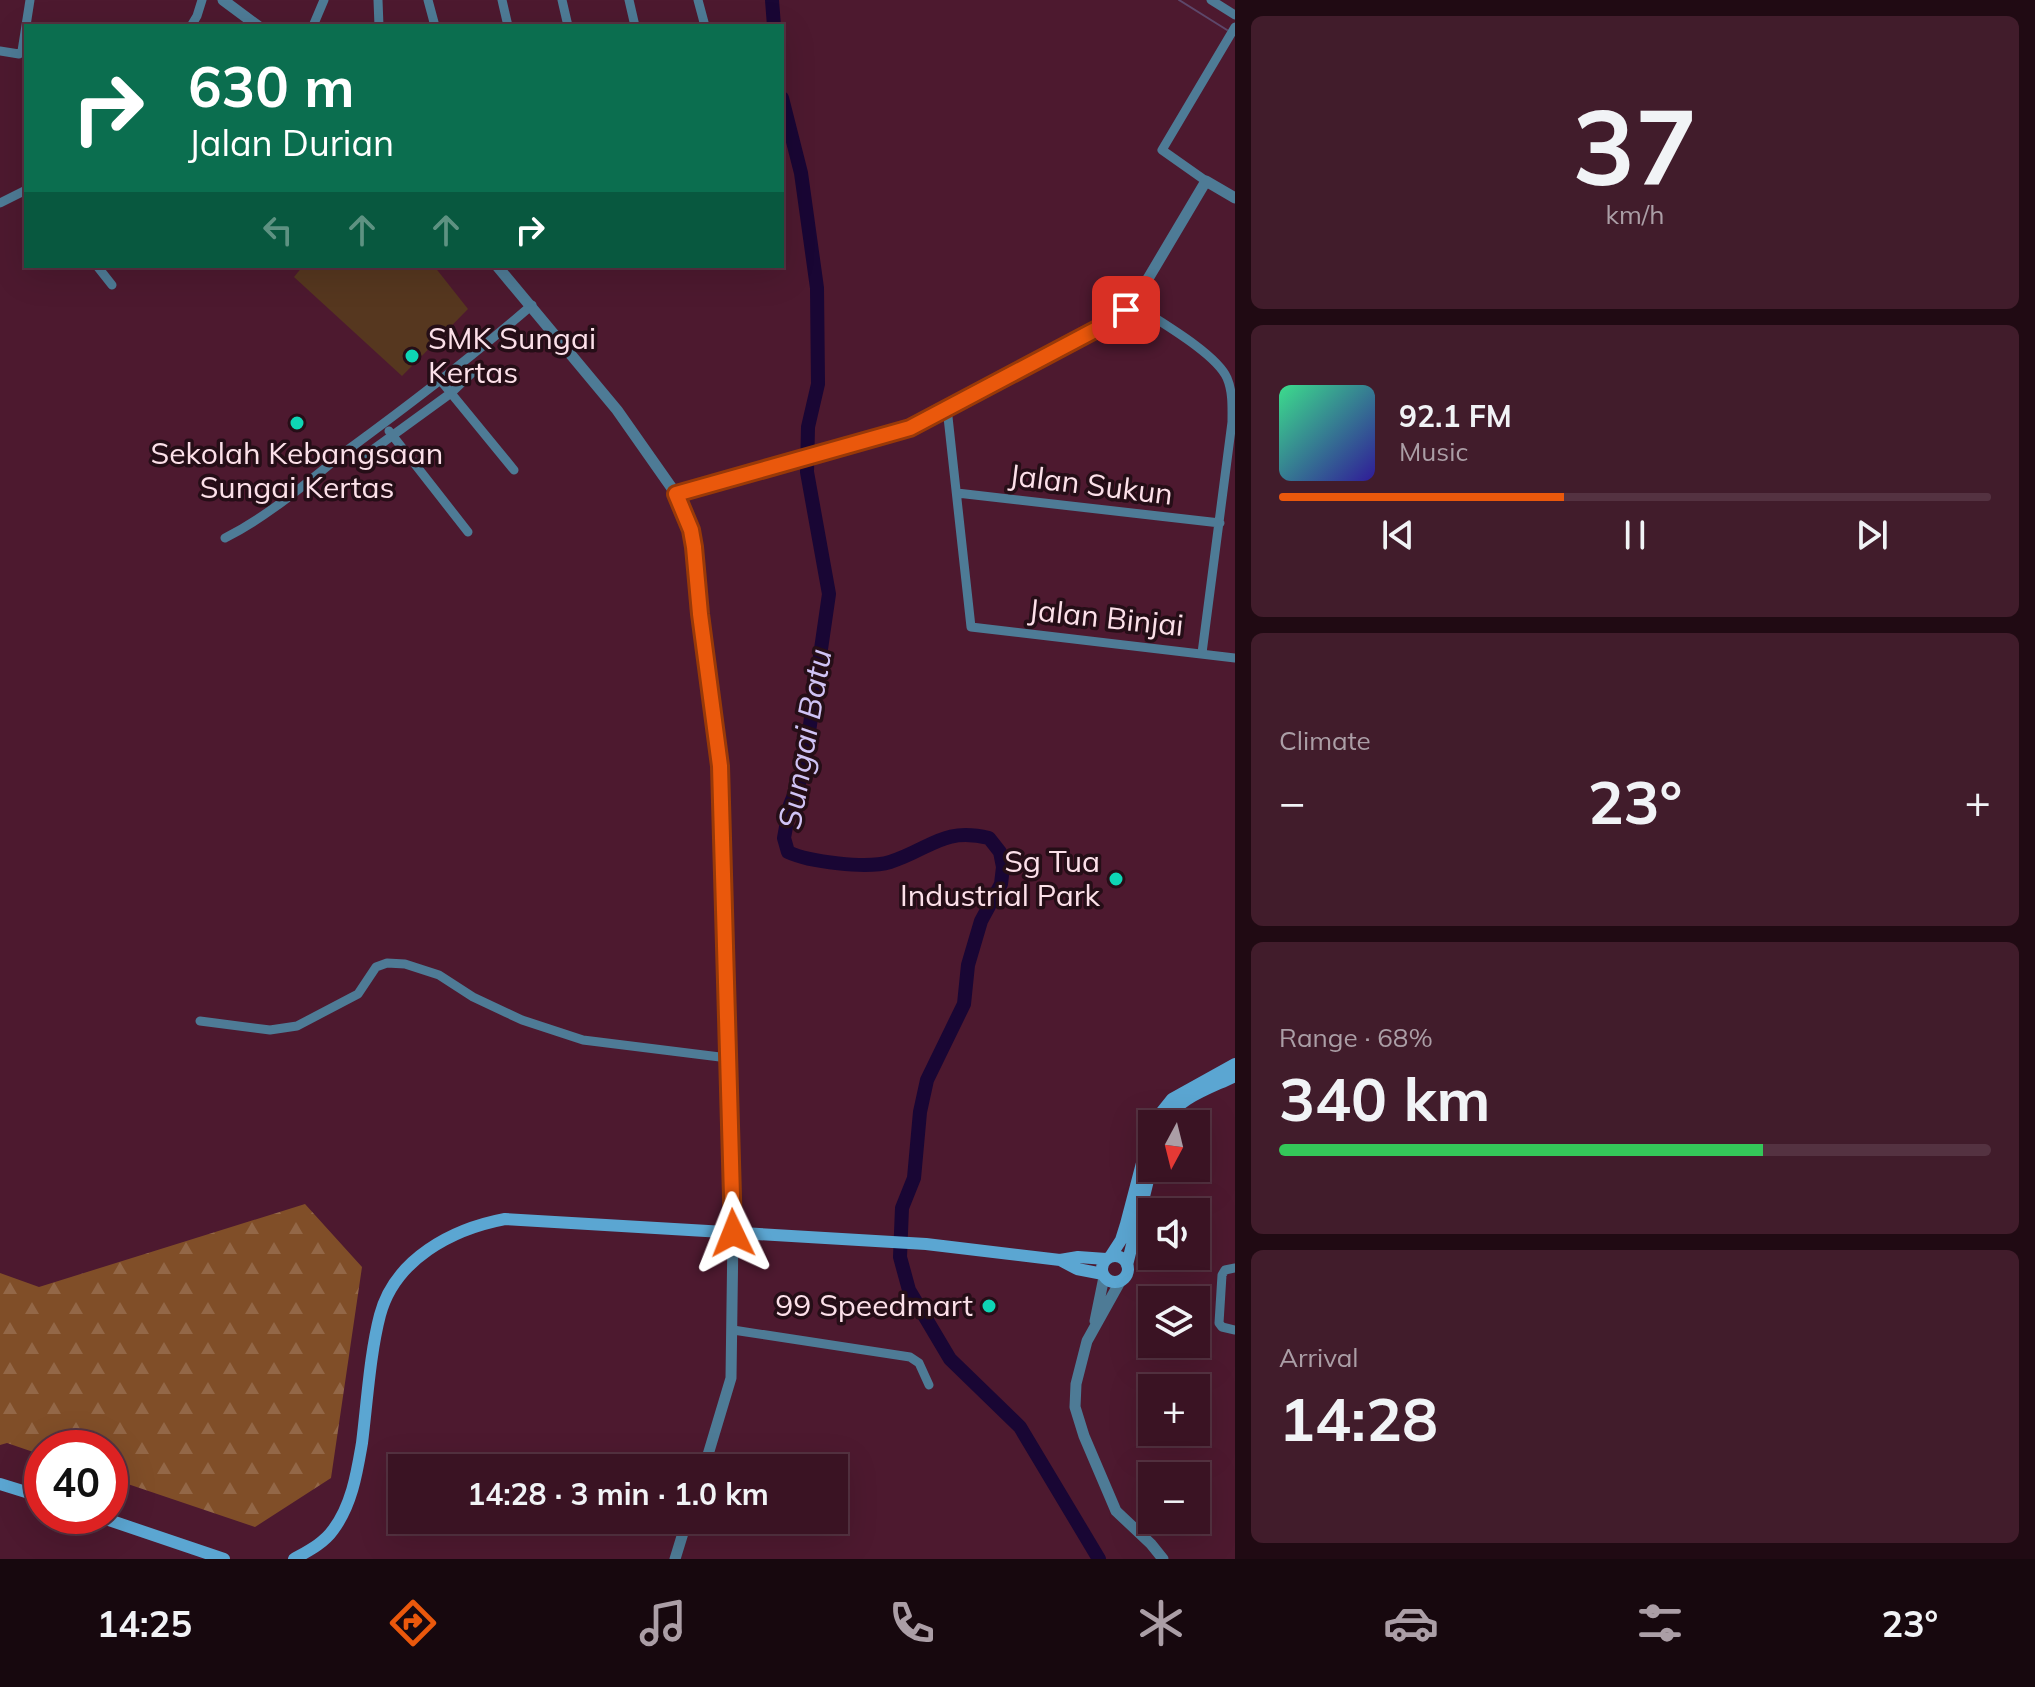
<!DOCTYPE html>
<meta charset="utf-8">
<style>
body{margin:0;font-family:Mulish,sans-serif;background:#411c2b;color:#f1f3f6;height:100vh;display:flex;flex-direction:column;font-size:30px;white-space:nowrap}
*{box-sizing:border-box;margin:0}
p{font-size:26px;color:#ab9ea6}
.icon{flex:none;width:44px;height:44px;fill:none;stroke:currentColor;stroke-width:2;stroke-linecap:round;stroke-linejoin:round}
.map{position:relative;flex:1;overflow:hidden}
.details{display:flex;flex-direction:column;gap:16px;padding:16px;background:#200a13;width:800px}
.details>*{flex:none}
.banner{position:absolute;left:24px;top:24px;width:760px;height:244px;border-radius:0px;box-shadow:0 8px 32px #0002,0 0 0 2px #543241;background:#0b6e4f;color:#fff;overflow:hidden}
.needle{width:52px;rotate:187deg}
.controls{position:absolute;left:1138px;top:1110px;display:grid;gap:16px}
.controls a{display:grid;place-items:center;width:72px;height:72px;border-radius:0px;background:#3a1323;box-shadow:0 8px 32px #0002,0 0 0 2px #543241;font-size:40px}
.speed{position:absolute;left:24px;top:1430px;display:flex;gap:16px;font-size:40px;font-weight:700;text-align:center}
.speed>*{display:grid;place-content:center;width:104px;height:104px;border-radius:50%;background:#3a1323;box-shadow:0 8px 32px #0002,0 0 0 2px #543241;line-height:1}
.speed .limit{border:12px solid #d22;background:#fff;color:#111}
.pin{position:absolute;display:grid;place-items:center;width:68px;height:68px;color:#fff;margin:-34px;border-radius:16px;box-shadow:0 4px 12px #0006}
.me{position:absolute;width:88px;margin:-44px;rotate:358deg;stroke-linejoin:round;filter:drop-shadow(0 0 6px #0008)}
.turn{display:flex;align-items:center;gap:28px;height:168px;padding:0 32px;font-size:36px}
.turn .icon{width:104px;height:104px;stroke-width:2.5}
.turn b{display:block;font-size:56px;line-height:68px}
.lanes{display:flex;align-items:center;height:76px;padding:0 32px;background:#0003;justify-content:center;gap:40px;direction:ltr}
.lanes .off{opacity:.35}
.big{font-size:60px;font-weight:700;line-height:1.1}
.details .widget{flex:1;display:flex;flex-direction:column;justify-content:center;gap:12px;min-width:0;padding:0 28px;border-radius:12px;background:#411c2b}
.details .dial{align-items:center;gap:0}
.dial b{font-size:104px;line-height:1}
.song{display:flex;align-items:center;gap:24px}
.cover{width:96px;height:96px;border-radius:12px;background:linear-gradient(135deg,hsl(150 70% 55%),hsl(250 70% 35%))}
.played{height:8px;border-radius:4px;background:linear-gradient(90deg,#ea580c 40%,#543241 40%)}
.keys{display:flex;justify-content:space-around;direction:ltr}
.heat{display:flex;justify-content:space-between;align-items:center;font-size:44px;direction:ltr}
.charge{height:12px;border-radius:6px;background:linear-gradient(90deg,#34c759 68%,#543241 0)}
.trip{position:absolute;left:388px;top:1454px;width:460px;height:80px;border-radius:0px;background:#3a1323;box-shadow:0 8px 32px #0002,0 0 0 2px #543241;font-weight:700;line-height:80px;text-align:center}
.tab-bar{display:flex;height:128px;justify-content:space-around;align-items:center;background:#17080e;color:#ab9ea6}
.tab-bar .icon{width:56px;height:56px}
.tab-bar .on{color:#ea580c}
.tab-bar b{font-size:36px;color:#f1f3f6}
main{display:flex;flex:1;min-height:0}
.map>svg:first-child{display:block}
</style>
<main>
<div class="map">
<svg width="1235" height="1559" viewBox="0 0 1235 1559">
<defs>
<pattern id="forest-firs" width="22" height="20" patternUnits="userSpaceOnUse" patternTransform="scale(2)"><rect width="22" height="20" fill="#804e28"/><path d="M5 1l3.5 6h-7zM16 11l3.5 6h-7z" fill="#936747"/></pattern>
</defs>
<rect width="100%" height="100%" fill="#4d192f"/>
<!-- forest -->
<path fill="url(#forest-firs)" d="M305,1204L362,1267L331,1478L255,1527L110,1478V1448H42V1455L7,1443L0,1445V1273L39,1287Z"/>
<!-- pitch -->
<path fill="#56371f" d="M303,266H434L468,309L402,376L294,277Z"/>
<g fill="none" stroke-linecap="round" stroke-linejoin="round">
<!-- stream -->
<path stroke="#5d476a" stroke-width="2" d="M1179,0L1227,30"/>
<!-- river -->
<path stroke="#190634" stroke-width="14" d="M772,0L774,26
M782,98L801,173L817,288L818,384L808,427L807,472L829,594L803,773L790,805L784,838L788,852C809,862 867,869 890,862C931,849 942,827 989,838L1000,852L1003,867L1001,884L981,921L968,965L964,1004L927,1080L920,1112L914,1178L902,1208L900,1257L909,1290L950,1359L1020,1427L1099,1559"/>
<!-- minor -->
<path stroke="#4e7b96" stroke-width="9" d="M378,0L379,26
M428,0L435,26
M502,0L508,26
M562,0L568,26
M629,0L635,26
M698,0L705,26
M1211,0L1235,15
M191,26L197,16L202,0
M313,26L324,0
M0,51L19,54L22,51L30,0
M1206,181L1162,150L1235,27
M0,203L26,190
M97,266L112,285
M1133,304C1157,320 1216,353 1227,378C1233,392 1232,408 1232,422L1202,653
M441,381L514,470
M947,408L971,627L1235,658
M389,431L468,532
M367,454L451,393L475,370H480
M957,493L1220,523
M225,538C272,514 308,481 349,449C412,403 473,356 532,305
M200,1021L270,1030L297,1026L358,994L376,967L387,963L405,964L439,975L473,997L522,1020L583,1040L728,1058
M1235,1268L1225,1270L1222,1275L1219,1323L1222,1327L1235,1330
M733,1330L910,1357L919,1363L929,1385"/>
<!-- tertiary -->
<path stroke="#4e7b96" stroke-width="11" d="M223,0L258,26
M497,266L617,410L676,494L691,530L694,547L700,614L720,766L733,1233L731,1378L704,1468
M676,494L910,428L1112,321L1133,304L1206,181L1235,198
M1121,1280L1087,1341L1076,1384L1075,1407L1084,1436L1116,1511L1151,1544L1163,1559
M1095,1321L1104,1277
M675,1559L687,1520"/>
<!-- secondary -->
<path stroke="#5ba6d2" stroke-width="12" d="M1152,1124L1172,1099L1235,1064
M1164,1124C1176,1098 1211,1088 1235,1076
M1102 1269a13 13 0 1 1 26 0a13 13 0 1 1-26 0Z
M1110,1257L1121,1240L1126,1224L1152,1125
M1060,1260L1077,1269L1103,1274
M1127,1265L1152,1164
M0,1484L42,1497
M97,1516L224,1559
M294,1559C308,1551 324,1543 333,1530C352,1505 357,1472 362,1443C367,1403 370,1353 380,1315C395,1259 452,1229 505,1219L926,1244L1060,1260L1078,1257L1106,1259"/>
</g>
<g fill="none" stroke-linecap="round" stroke-linejoin="round">
<!-- route casing -->
<g stroke="#983908" stroke-width="20">
<path id="route" d="M733,1233L720,766L700,614L694,547L691,530L676,494L910,428L1112,321L1126,310"/>
</g>
<!-- route -->
<use href="#route" stroke="#ea580c" stroke-width="14"/>
</g>
<!-- markers -->
<g fill="#0ed5b5" stroke="#250e17" stroke-width="3">
<circle cx="412" cy="356" r="8"/>
<circle cx="297" cy="423" r="8"/>
<circle cx="1116" cy="879" r="8"/>
<circle cx="989" cy="1306" r="8"/>
</g>
<g text-anchor="middle" stroke-width="7" stroke-linejoin="round" paint-order="stroke">
<!-- poi labels -->
<g font-size="30" fill="#fce0e9" stroke="#250e17" text-anchor="end">
<text x="428" y="349" text-anchor="start">SMK Sungai<tspan x="428" dy="34">Kertas</tspan></text>
<text x="297" y="464" text-anchor="middle">Sekolah Kebangsaan<tspan x="297" dy="34">Sungai Kertas</tspan></text>
<text x="1100" y="872">Sg Tua<tspan x="1100" dy="34">Industrial Park</tspan></text>
<text x="973" y="1316">99 Speedmart</text>
</g>
<!-- street labels -->
<g font-size="30" fill="#fce0e9" stroke="#250e17">
<text transform="translate(1091 485) rotate(7)" y="10">Jalan Sukun</text>
<text transform="translate(1106 618) rotate(6)" y="10">Jalan Binjai</text>
</g>
<!-- water labels -->
<g font-size="32" font-style="italic" fill="#d0c3f5" stroke="#250e17">
<text transform="translate(805 739) rotate(-80)" y="11">Sungai Batu</text>
</g>
</g>
</svg>
<div class="controls">
<a><svg class="needle" viewBox="-14 -14 28 28"><path d="M0-13l5 13h-10z" fill="#e53935"/><path d="M0 13l5-13h-10z" fill="#ab9ea6"/></svg></a>
<a><svg class="icon" aria-label="sound" viewBox="0 0 24 24"><path d="M4 9h4l5-4v14l-5-4H4zM17 9q2 3 0 6"/></svg></a>
<a><svg class="icon" aria-label="layers" viewBox="0 0 24 24"><path d="M12 4l9 5-9 5-9-5zM3 14l9 5 9-5"/></svg></a>
<a>+</a>
<a>−</a>
</div>
<div class="speed"><div class="limit">40</div></div>
<div class="pin" style="left:1126px;top:310px;background:#d93025"><svg class="icon" aria-label="arrive" viewBox="0 0 24 24"><path d="M6 21V4h12l-3 4 3 4H6"/></svg></div>
<svg class="me" style="left:733px;top:1233px" viewBox="-20 -20 40 40"><path d="M0-17L14 15 0 8-14 15z" fill="#ea580c" stroke="#fff" stroke-width="4"/></svg>
<div class="trip">14:28 · 3 min · 1.0 km</div>
<div class="banner">
<div class="turn"><svg class="icon" aria-label="right" viewBox="0 0 24 24"><path d="M7 20v-9h11M14 6l5 5-5 5"/></svg><div><b>630 m</b>Jalan Durian</div></div>
<div class="lanes"><svg class="icon off" aria-label="left" viewBox="0 0 24 24"><path d="M17 20v-9H6M10 6l-5 5 5 5"/></svg><svg class="icon off" aria-label="ahead" viewBox="0 0 24 24"><path d="M12 20V5M6 11l6-6 6 6"/></svg><svg class="icon off" aria-label="ahead" viewBox="0 0 24 24"><path d="M12 20V5M6 11l6-6 6 6"/></svg><svg class="icon" aria-label="right" viewBox="0 0 24 24"><path d="M7 20v-9h11M14 6l5 5-5 5"/></svg></div>
</div>
</div>
<section class="details">
<div class="widget dial"><b>37</b><p>km/h</p></div>
<div class="widget">
<div class="song"><i class="cover"></i><div><b>92.1 FM</b><p>Music</p></div></div>
<div class="played"></div>
<div class="keys"><svg class="icon" aria-label="previous" viewBox="0 0 24 24"><path d="M18 5L8 12l10 7zM5 5v14"/></svg><svg class="icon" aria-label="pause" viewBox="0 0 24 24"><path d="M8 5v14M16 5v14"/></svg><svg class="icon" aria-label="next" viewBox="0 0 24 24"><path d="M6 5l10 7-10 7zM19 5v14"/></svg></div>
</div>
<div class="widget"><p>Climate</p>
<div class="heat"><a>−</a><b class="big">23°</b><a>+</a></div>
</div>
<div class="widget"><p>Range · 68%</p><b class="big">340 km</b><div class="charge"></div></div>
<div class="widget"><p>Arrival</p><b class="big">14:28</b></div>
</section>
</main>
<nav class="tab-bar">
<b>14:25</b>
<svg class="icon on" aria-label="directions" viewBox="0 0 24 24"><path d="M12 3l9 9-9 9-9-9zM9 14v-3h6M13 9l2 2-2 2"/></svg>
<svg class="icon" aria-label="music" viewBox="0 0 24 24"><path d="M9 18V5l10-2v13"/><circle cx="6" cy="18" r="3"/><circle cx="16" cy="16" r="3"/></svg>
<svg class="icon" aria-label="phone" viewBox="0 0 24 24"><path d="M5 4h4l2 5-3 2q2 4 5 5l2-3 5 2v4C11 20 4 13 5 4z"/></svg>
<svg class="icon" aria-label="climate" viewBox="0 0 24 24"><path d="M12 3v18M4 7l16 10M4 17L20 7"/></svg>
<svg class="icon" aria-label="car" viewBox="0 0 24 24"><path d="M5 17H2v-5l4-1 3-4h7l3 4 3 1v5h-3M9 17h6M6 11h13"/><circle cx="7" cy="17" r="2"/><circle cx="17" cy="17" r="2"/></svg>
<svg class="icon" aria-label="filters" viewBox="0 0 24 24"><path d="M4 7h16M4 17h16"/><circle cx="9" cy="7" r="2"/><circle cx="15" cy="17" r="2"/></svg>
<b>23°</b>
</nav>
